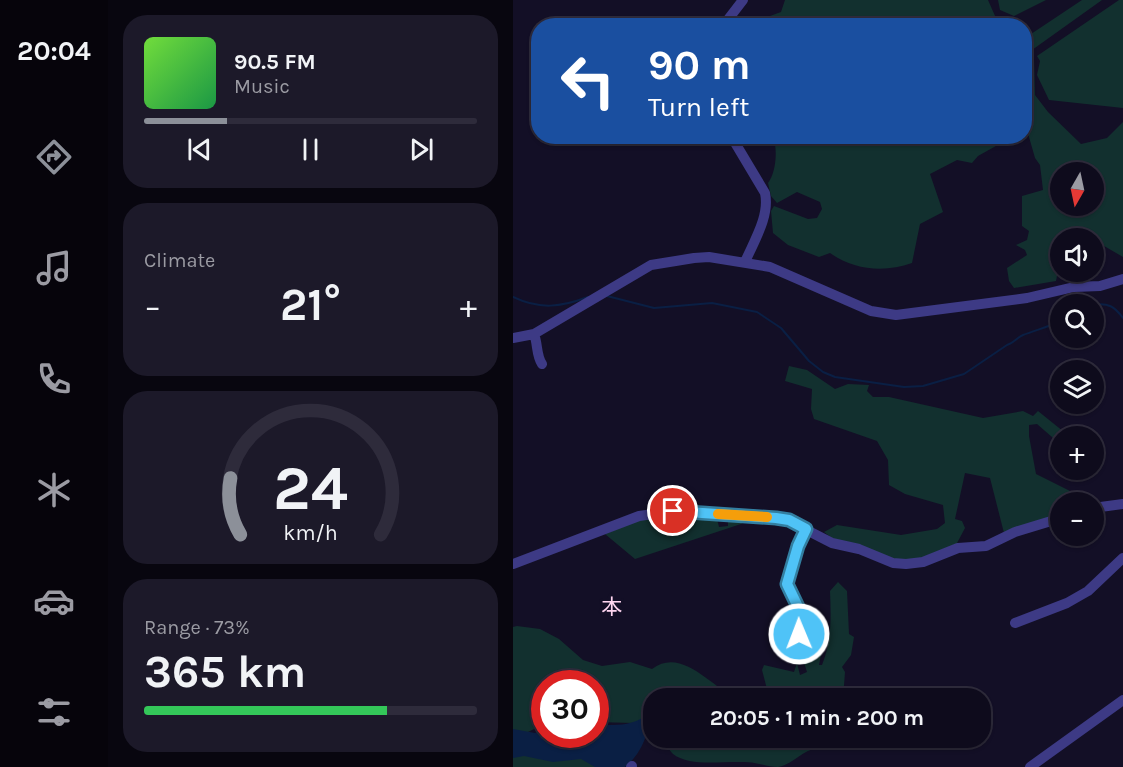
<!DOCTYPE html>
<meta charset="utf-8">
<style>
body{margin:0;font-family:Karla,"Noto Sans JP",sans-serif;background:#1c1929;color:#f1f3f6;height:100vh;display:flex;flex-direction:column;font-size:22px;white-space:nowrap}
*{box-sizing:border-box;margin:0}
p{font-size:20px;color:#9b9ba3}
.icon{flex:none;width:33px;height:33px;fill:none;stroke:currentColor;stroke-width:2;stroke-linecap:round;stroke-linejoin:round}
.map{position:relative;flex:1;overflow:hidden}
.sheet{display:flex;flex-direction:column;gap:15px;padding:15px;background:#08060f;width:405px}
.sheet>*{flex:none}
.top-card{position:absolute;left:18px;top:18px;width:501px;height:126px;border-radius:24px;box-shadow:0 2px 4px #0004,0 0 0 2px #2e2b3b;background:#1a4fa0;color:#fff;overflow:hidden}
.needle{width:39px;rotate:189deg}
.controls{position:absolute;left:537px;top:162px;display:grid;gap:12px}
.controls a{display:grid;place-items:center;width:54px;height:54px;border-radius:50%;background:#0e0b1c;box-shadow:0 2px 4px #0004,0 0 0 2px #2e2b3b;font-size:30px}
.speed{position:absolute;left:18px;top:670px;display:flex;gap:12px;font-size:30px;font-weight:700;text-align:center}
.speed>*{display:grid;place-content:center;width:78px;height:78px;border-radius:50%;background:#0e0b1c;box-shadow:0 2px 4px #0004,0 0 0 2px #2e2b3b;line-height:1}
.speed .limit{border:9px solid #d22;background:#fff;color:#111}
.pin{position:absolute;display:grid;place-items:center;width:51px;height:51px;color:#fff;margin:-26px;border:3px solid #fff;border-radius:50%;box-shadow:0 2px 6px #0007}
.me{position:absolute;width:66px;margin:-33px;rotate:359deg;stroke-linejoin:round;filter:drop-shadow(0 0 4px #0008)}
.turn{display:flex;align-items:center;gap:21px;height:126px;padding:0 18px;font-size:27px}
.turn .icon{width:78px;height:78px;stroke-width:2.5}
.turn b{display:block;font-size:42px;line-height:51px}
.big{font-size:45px;font-weight:700;line-height:1.1}
.sheet .widget{flex:1;display:flex;flex-direction:column;justify-content:center;gap:9px;min-width:0;padding:0 21px;border-radius:24px;background:#1c1929}
.sheet .dial{align-items:center;gap:0}
.dial svg{height:156px;overflow:visible;fill:none;stroke:#2e2b3b;stroke-width:7;stroke-linecap:round;text-anchor:middle}
.dial text{fill:#f1f3f6;stroke:none}
.song{display:flex;align-items:center;gap:18px}
.cover{width:72px;height:72px;border-radius:9px;background:linear-gradient(135deg,hsl(100 70% 55%),hsl(140 70% 35%))}
.played{height:6px;border-radius:3px;background:linear-gradient(90deg,#8c9099 25%,#2e2b3b 25%)}
.keys{display:flex;justify-content:space-around;direction:ltr}
.heat{display:flex;justify-content:space-between;align-items:center;font-size:33px;direction:ltr}
.charge{height:9px;border-radius:4px;background:linear-gradient(90deg,#34c759 73%,#2e2b3b 0)}
.trip{position:absolute;left:130px;top:688px;width:348px;height:60px;border-radius:24px;background:#0e0b1c;box-shadow:0 2px 4px #0004,0 0 0 2px #2e2b3b;font-weight:700;line-height:60px;text-align:center}
main{display:flex;flex:1;min-height:0}
.tabs{display:flex;flex-direction:column;width:108px;justify-content:space-around;align-items:center;background:#06040b;color:#9b9ba3}
.tabs .icon{width:42px;height:42px}
.tabs .on{color:#8c9099}
.tabs b{font-size:27px;color:#f1f3f6}
.map>svg:first-child{display:block}
</style>
<main>
<nav class="tabs">
<b>20:04</b>
<svg class="icon on" aria-label="directions" viewBox="0 0 24 24"><path d="M12 3l9 9-9 9-9-9zM9 14v-3h6M13 9l2 2-2 2"/></svg>
<svg class="icon" aria-label="music" viewBox="0 0 24 24"><path d="M9 18V5l10-2v13"/><circle cx="6" cy="18" r="3"/><circle cx="16" cy="16" r="3"/></svg>
<svg class="icon" aria-label="phone" viewBox="0 0 24 24"><path d="M5 4h4l2 5-3 2q2 4 5 5l2-3 5 2v4C11 20 4 13 5 4z"/></svg>
<svg class="icon" aria-label="climate" viewBox="0 0 24 24"><path d="M12 3v18M4 7l16 10M4 17L20 7"/></svg>
<svg class="icon" aria-label="car" viewBox="0 0 24 24"><path d="M5 17H2v-5l4-1 3-4h7l3 4 3 1v5h-3M9 17h6M6 11h13"/><circle cx="7" cy="17" r="2"/><circle cx="17" cy="17" r="2"/></svg>
<svg class="icon" aria-label="filters" viewBox="0 0 24 24"><path d="M4 7h16M4 17h16"/><circle cx="9" cy="7" r="2"/><circle cx="15" cy="17" r="2"/></svg>
</nav>
<section class="sheet">
<div class="widget">
<div class="song"><i class="cover"></i><div><b>90.5 FM</b><p>Music</p></div></div>
<div class="played"></div>
<div class="keys"><svg class="icon" aria-label="previous" viewBox="0 0 24 24"><path d="M18 5L8 12l10 7zM5 5v14"/></svg><svg class="icon" aria-label="pause" viewBox="0 0 24 24"><path d="M8 5v14M16 5v14"/></svg><svg class="icon" aria-label="next" viewBox="0 0 24 24"><path d="M6 5l10 7-10 7zM19 5v14"/></svg></div>
</div>
<div class="widget"><p>Climate</p>
<div class="heat"><a>−</a><b class="big">21°</b><a>+</a></div>
</div>
<div class="widget dial"><svg viewBox="0 0 100 80">
<path d="M14 69A42 42 0 1 1 86 69"/>
<path d="M14 69A42 42 0 0 1 9 40" stroke="#8c9099"/>
<text x="50" y="56" font-size="32" font-weight="700">24</text>
<text x="50" y="72" font-size="11">km/h</text>
</svg></div>
<div class="widget"><p>Range · 73%</p><b class="big">365 km</b><div class="charge"></div></div>
</section>
<div class="map">
<svg width="610" height="767" viewBox="0 0 610 767">
<rect width="100%" height="100%" fill="#130f26"/>
<!-- green -->
<path fill="#12302f" fill-rule="evenodd" d="M272,0H475L486,25H256L257,16L268,12Z
M485,0H533L501,16L487,10Z
M569,0H589L512,55V38Z
M606,0H610V108L536,100L524,75L527,61L524,56Z
M521,59L522,95L535,112L568,144L594,138L610,122V257L586,243H581L580,238H548L547,252L543,254L546,266L543,281L501,288L496,281L494,268L514,255L512,250L503,245L514,240L516,231L509,226V196L530,190L527,165L522,158L512,123V68ZM548,172H580V206H548Z
M260,137H499L465,156L459,163L444,160L417,174L430,212L407,224L399,263C371,273 341,270 317,253L306,257L275,245L260,233L258,211L261,206L295,219L304,218L309,209L307,202L284,192L264,203L258,196L255,183C263,173 265,149 260,137Z
M276,366L294,370L322,389L335,384L356,385L354,391L360,397H376L470,418L510,411L520,416L525,411L556,436H548L547,444L524,424L516,425V436L523,474L557,491L569,500V502H548L547,514L491,533L477,478L452,473L442,519L449,521L452,528L443,545L410,559L385,560L319,538L311,532L324,525L388,535L424,529L432,523L430,505L392,494L376,485L375,460L364,441L301,419L298,409L299,389L272,381Z
M160,514L204,519L206,527L215,526V521H232L228,524L122,559L92,534L129,519Z
M325,582L334,591L336,634L341,637L338,655L329,667L332,672L330,699H242L254,689L249,670L251,665L281,672L284,663L287,675L294,672L288,653L291,619L294,616L299,622L302,649L309,650L306,665H309C319,641 318,616 317,591Z
M4,626L27,629L46,639L70,660L89,666L117,662L139,669C169,646 199,688 225,699H141V712H136L131,720L120,723L83,722L82,684H32L31,724L15,732H0V627Z
M152,738H311L312,746C288,749 282,764 265,767C254,767 244,762 231,762C207,761 177,767 160,754C155,748 153,745 152,738Z
M0,746L48,749L91,767H0Z"/>
<!-- water -->
<path fill="#0a1f44" d="M138,713C135,735 129,753 112,767H82L68,759L40,762L11,756L0,758V729L22,733L31,729L32,735H82L83,724C104,726 119,726 138,713Z"/>
<g fill="none" stroke-linecap="round" stroke-linejoin="round">
<!-- stream -->
<path stroke="#0a1f44" stroke-width="2" d="M94,296L141,308L199,303L244,312L268,328L296,361L310,372L322,377L391,387L410,386L451,374L494,345C501,343 503,338 510,335C523,330 535,327 548,321
M0,297C27,310 48,307 75,297
M580,305C595,302 602,307 610,318"/>
<!-- minor -->
<path stroke="#3d3a85" stroke-width="10" d="M210,26L230,0
M218,136L252,193C257,216 241,241 232,262
M21,334C25,344 23,355 29,364
M0,338L21,334L138,265L181,258L196,257L257,267L358,311L383,315L514,298L561,287L587,286L610,279
M580,508L610,504
M0,564L126,516L161,511L243,515L276,521L319,543L346,549L380,563L393,564L410,562L445,548L473,546L502,532L548,518
M502,623L554,603L575,591L610,558
M284,648L287,611L274,583L285,546L293,529
M118,767L119,766
M517,767L610,700"/>
</g>
<g fill="none" stroke-linecap="round" stroke-linejoin="round">
<!-- route casing -->
<g stroke="#337fa1" stroke-width="15">
<path id="route" d="M160,511L263,518L276,520L293,529L285,546L274,584L287,611L286,634"/>
</g>
<!-- route -->
<use href="#route" stroke="#4fc3f7" stroke-width="10"/>
<!-- slow -->
<path stroke="#f59e0b" stroke-width="10" d="M205,514L254,517"/>
</g>
<g text-anchor="middle" stroke-width="6" stroke-linejoin="round" paint-order="stroke">
<!-- quarter labels -->
<g font-size="21" fill="#ffd6f0" stroke="#130f26">
<text x="99" y="614">本</text>
</g>
</g>
</svg>
<div class="controls">
<a><svg class="needle" viewBox="-14 -14 28 28"><path d="M0-13l5 13h-10z" fill="#e53935"/><path d="M0 13l5-13h-10z" fill="#9b9ba3"/></svg></a>
<a><svg class="icon" aria-label="sound" viewBox="0 0 24 24"><path d="M4 9h4l5-4v14l-5-4H4zM17 9q2 3 0 6"/></svg></a>
<a><svg class="icon" aria-label="search" viewBox="0 0 24 24"><circle cx="10" cy="10" r="6"/><path d="M15 15l6 6"/></svg></a>
<a><svg class="icon" aria-label="layers" viewBox="0 0 24 24"><path d="M12 4l9 5-9 5-9-5zM3 14l9 5 9-5"/></svg></a>
<a>+</a>
<a>−</a>
</div>
<div class="speed"><div class="limit">30</div></div>
<div class="pin" style="left:160px;top:511px;background:#d93025"><svg class="icon" aria-label="arrive" viewBox="0 0 24 24"><path d="M6 21V4h12l-3 4 3 4H6"/></svg></div>
<svg class="me" style="left:286px;top:634px" viewBox="-20 -20 40 40"><circle r="17" fill="#4fc3f7" stroke="#fff" stroke-width="3"/><path d="M0-11L8 9 0 5-8 9z" fill="#fff"/></svg>
<div class="trip">20:05 · 1 min · 200 m</div>
<div class="top-card">
<div class="turn"><svg class="icon" aria-label="left" viewBox="0 0 24 24"><path d="M17 20v-9H6M10 6l-5 5 5 5"/></svg><div><b>90 m</b>Turn left</div></div>
</div>
</div>
</main>
